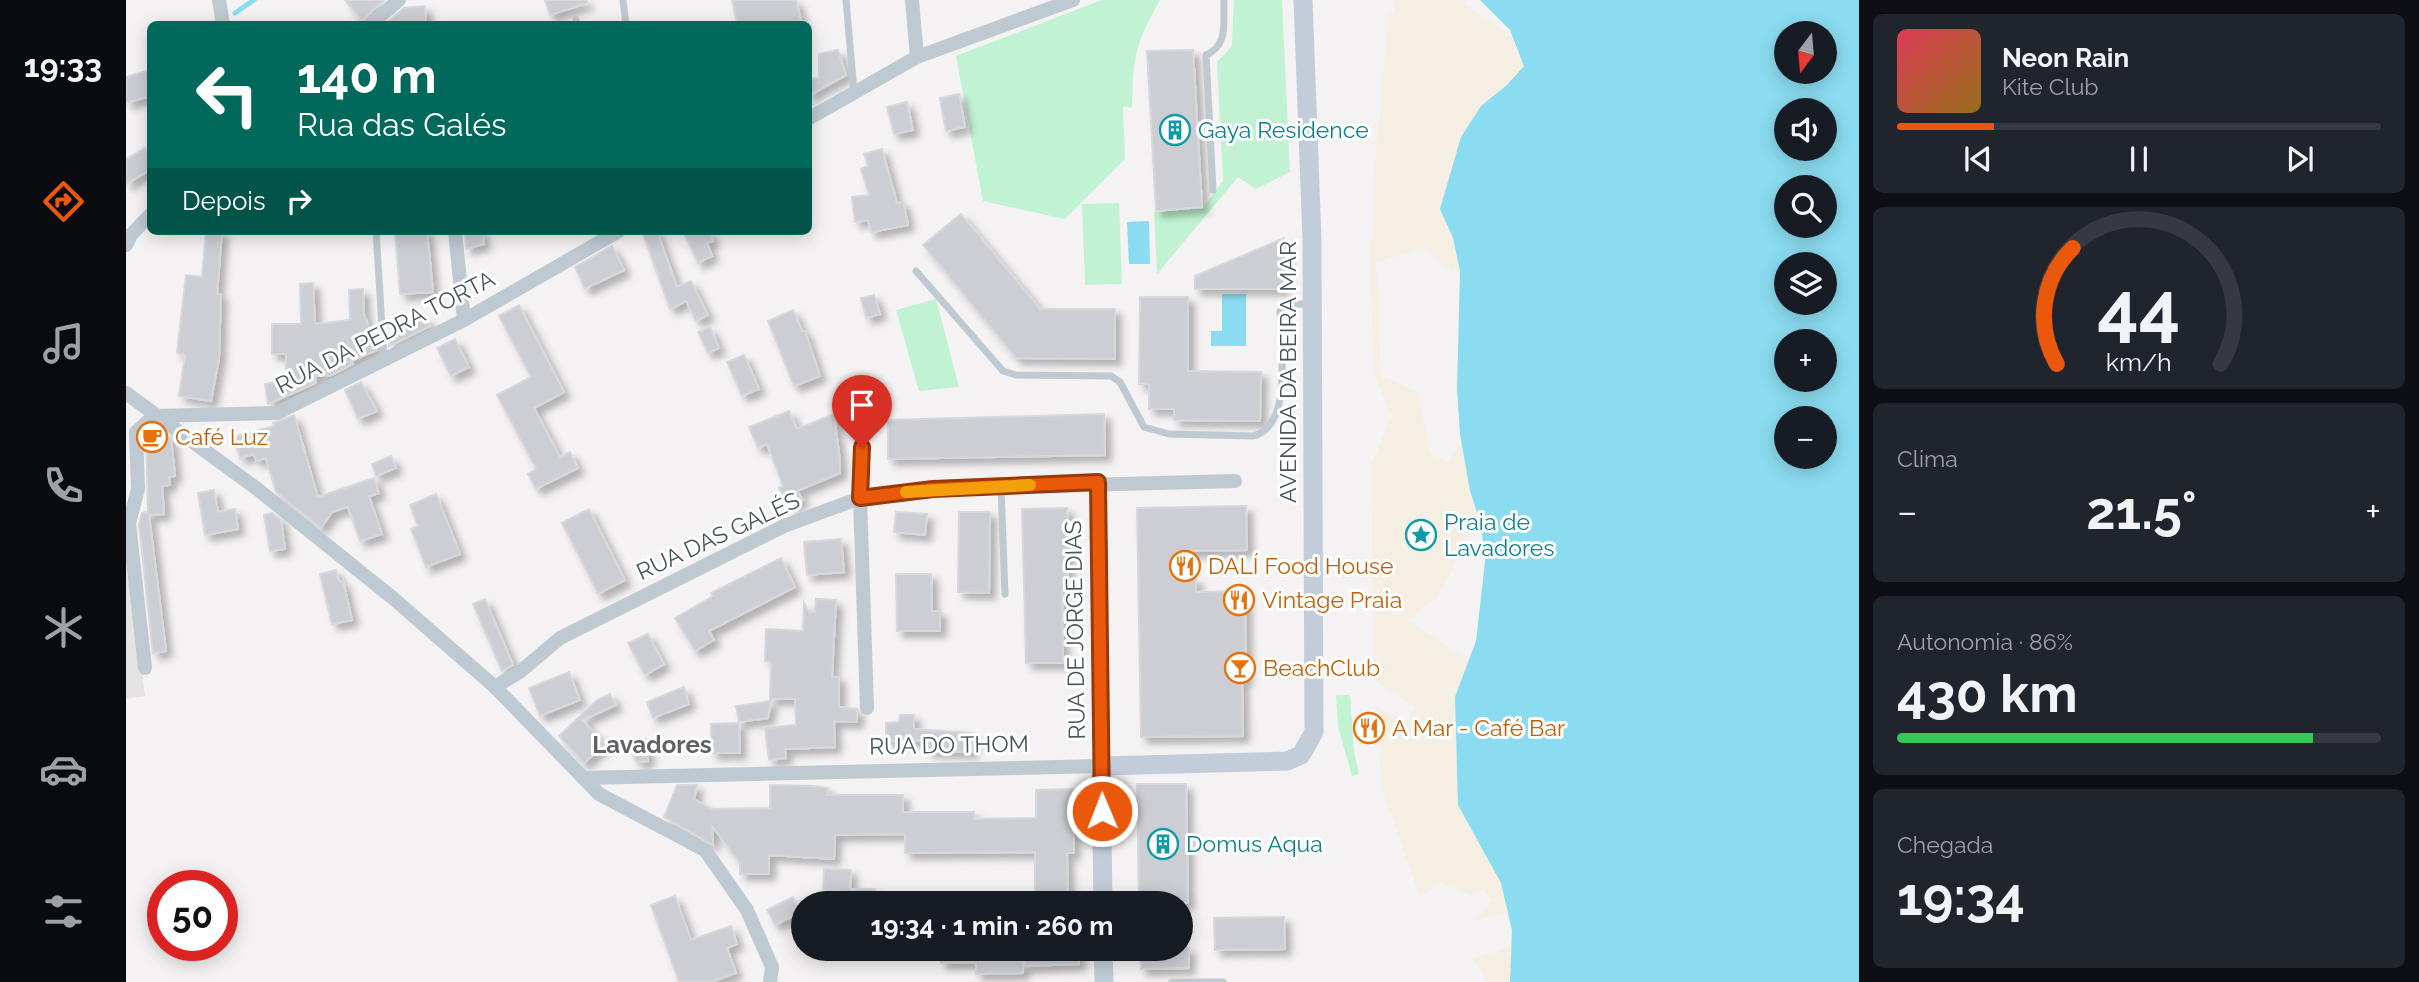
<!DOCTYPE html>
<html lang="pt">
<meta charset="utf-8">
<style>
body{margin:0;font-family:Raleway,sans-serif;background:#20242c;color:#f1f3f6;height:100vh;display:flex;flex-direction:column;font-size:26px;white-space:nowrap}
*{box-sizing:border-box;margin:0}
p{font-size:23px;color:#9ea1a6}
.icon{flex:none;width:38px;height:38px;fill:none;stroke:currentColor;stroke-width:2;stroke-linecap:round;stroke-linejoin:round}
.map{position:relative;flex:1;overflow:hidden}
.side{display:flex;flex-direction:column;gap:14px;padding:14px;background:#0d0f14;width:560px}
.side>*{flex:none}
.guide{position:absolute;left:21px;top:21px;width:665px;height:214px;border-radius:10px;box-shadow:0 4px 18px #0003;background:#00695c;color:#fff;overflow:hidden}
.needle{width:46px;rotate:196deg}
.buttons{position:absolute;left:1648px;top:21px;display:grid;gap:14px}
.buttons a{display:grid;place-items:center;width:63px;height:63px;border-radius:50%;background:#171b24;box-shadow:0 4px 18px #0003;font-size:35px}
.speed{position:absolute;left:21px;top:870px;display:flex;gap:14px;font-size:35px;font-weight:700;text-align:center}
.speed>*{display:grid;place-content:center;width:91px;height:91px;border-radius:50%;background:#171b24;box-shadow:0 4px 18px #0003;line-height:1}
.speed .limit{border:10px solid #d22;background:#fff;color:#111}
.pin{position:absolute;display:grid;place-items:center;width:60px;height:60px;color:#fff;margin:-72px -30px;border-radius:50% 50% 50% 0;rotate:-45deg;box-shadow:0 0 7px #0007}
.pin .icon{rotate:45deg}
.me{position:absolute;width:77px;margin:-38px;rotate:359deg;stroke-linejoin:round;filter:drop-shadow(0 0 5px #0008)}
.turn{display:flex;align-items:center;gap:24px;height:147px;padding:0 35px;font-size:32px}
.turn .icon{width:91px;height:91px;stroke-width:2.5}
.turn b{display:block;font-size:49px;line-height:60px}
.then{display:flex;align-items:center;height:66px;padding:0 35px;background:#0003;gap:14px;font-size:26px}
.big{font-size:52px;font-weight:700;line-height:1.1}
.side .tile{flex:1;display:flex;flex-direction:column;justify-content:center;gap:10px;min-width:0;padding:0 24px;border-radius:10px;background:#20242c}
.side .dial{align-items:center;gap:0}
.dial svg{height:182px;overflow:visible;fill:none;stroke:#363941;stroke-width:7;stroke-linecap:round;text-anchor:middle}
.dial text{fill:#f1f3f6;stroke:none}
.song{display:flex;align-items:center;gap:21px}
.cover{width:84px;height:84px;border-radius:10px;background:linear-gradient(135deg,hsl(350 70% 55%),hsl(40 70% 35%))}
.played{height:7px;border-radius:4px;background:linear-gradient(90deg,#ea580c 20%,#363941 20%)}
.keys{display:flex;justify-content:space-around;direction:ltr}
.heat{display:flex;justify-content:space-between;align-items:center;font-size:38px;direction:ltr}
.charge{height:10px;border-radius:5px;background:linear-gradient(90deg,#34c759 86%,#363941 0)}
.trip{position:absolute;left:665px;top:891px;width:402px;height:70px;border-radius:35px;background:#171b24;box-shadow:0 4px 18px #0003;font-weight:700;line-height:70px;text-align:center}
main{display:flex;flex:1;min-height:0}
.dock{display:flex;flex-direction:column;width:126px;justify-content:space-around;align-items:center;background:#090b0e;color:#9ea1a6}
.dock .icon{width:49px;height:49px}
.dock .active{color:#ea580c}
.dock b{font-size:32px;color:#f1f3f6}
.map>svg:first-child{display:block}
</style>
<main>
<nav class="dock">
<b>19:33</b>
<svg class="icon active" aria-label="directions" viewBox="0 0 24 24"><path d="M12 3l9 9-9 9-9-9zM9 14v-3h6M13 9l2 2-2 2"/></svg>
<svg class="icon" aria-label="music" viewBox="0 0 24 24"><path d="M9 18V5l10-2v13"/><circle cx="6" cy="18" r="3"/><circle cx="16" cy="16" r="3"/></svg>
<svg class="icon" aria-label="phone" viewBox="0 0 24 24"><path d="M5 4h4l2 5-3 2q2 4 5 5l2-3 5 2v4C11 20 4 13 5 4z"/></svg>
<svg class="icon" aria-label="climate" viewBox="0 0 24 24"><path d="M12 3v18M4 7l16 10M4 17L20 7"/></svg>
<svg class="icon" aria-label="car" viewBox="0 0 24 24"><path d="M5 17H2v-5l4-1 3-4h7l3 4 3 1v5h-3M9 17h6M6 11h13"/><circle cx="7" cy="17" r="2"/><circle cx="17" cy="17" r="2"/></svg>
<svg class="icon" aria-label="filters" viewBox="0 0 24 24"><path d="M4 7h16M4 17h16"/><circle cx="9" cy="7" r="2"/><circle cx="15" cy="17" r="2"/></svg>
</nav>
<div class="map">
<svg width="1733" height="982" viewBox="0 0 1733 982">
<defs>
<filter id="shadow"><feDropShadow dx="6" dy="6" stdDeviation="3.5" flood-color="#0004"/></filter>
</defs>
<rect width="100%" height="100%" fill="#f4f2f2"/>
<!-- education -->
<path fill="#e5e3e4" d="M0,550L19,696L0,699Z"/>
<!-- green -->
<path fill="#c0f2d3" d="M976,0H1034C1009,44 1007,57 1006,108L997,106L999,159L939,219L857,201L830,56Z
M1108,0H1156L1164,172L1130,189L1112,177L1031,274L1028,212L1077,208L1097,181L1091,62L1106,46Z
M993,203L996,284L959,285L956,204Z
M810,299L833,387L793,391L770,310Z
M1210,695H1224L1228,752L1233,774L1226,776L1212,726Z"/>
<!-- sand -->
<path fill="#f5efe3" d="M1266,0H1340L1338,4L1410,54L1392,239L1325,273L1299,247L1250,263L1255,376L1292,392L1304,454L1322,462L1363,405L1377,472L1312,597L1282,620L1398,699L1415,982H1362L1346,959L1389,945L1385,912L1349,920L1366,900L1357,890L1348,897L1315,883L1294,897L1257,792L1253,752L1256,751L1250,707L1283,722L1288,707L1248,681L1245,464L1266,416L1248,374L1243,240H1247L1250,145L1257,95L1255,94L1263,14H1267L1269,3Z"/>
<!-- water -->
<path fill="#8bdcf0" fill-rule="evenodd" d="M1354,0H1733V982H1384L1386,930L1375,883L1332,805L1329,697L1350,641L1359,562L1355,524L1344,491L1334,434L1331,388L1334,271L1327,238L1314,209L1335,137L1355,106L1381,85L1398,66L1384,30ZM1661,33H1699V72H1661ZM1661,110H1699V149H1661ZM1661,187H1699V226H1661ZM1661,264H1699V303H1661ZM1661,341H1699V380H1661ZM1661,418H1699V457H1661Z
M1023,221L1024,264H1003L1001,222Z
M1096,294H1120V346H1085V331H1096Z"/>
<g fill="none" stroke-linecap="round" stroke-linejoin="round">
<!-- stream -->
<path stroke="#8bdcf0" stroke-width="5" d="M109,13L128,0"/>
</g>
<!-- building -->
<path fill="#ccced4" stroke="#d6d8dd" stroke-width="2" filter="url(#shadow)" d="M219,0H258L236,21Z
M419,0H461V3L424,15Z
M606,0H670L676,24H611Z
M299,6L300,24H259L278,8Z
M712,50L720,75L682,96V79L693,78V54Z
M1067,50L1076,207L1030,211L1021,51Z
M24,70V96L0,103V77Z
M833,94L839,127L820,131L814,98Z
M781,102L787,130L768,134L761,107Z
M19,148L24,157V170L0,184V159Z
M756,149L771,203L777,202L782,225L745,232L742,220L729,222L726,197L743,195L735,169L742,166L738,154Z
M835,214L914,309H989V359L890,358L797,245Z
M80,231H96L91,294H95L93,358L85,401L53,396L59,355L51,353L60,275L76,277Z
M269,231H301L307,292L274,294Z
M339,231H356L358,244L340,249Z
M516,231H531L551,287L565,281L582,315L570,321L560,301L544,309Z
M557,231H583L587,241L581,243L586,256L572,263Z
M1158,238L1157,289H1069V276Z
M486,246L498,270L459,289L449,267Z
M187,283L189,324L224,320L223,290L237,289L238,314L251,350L225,361L227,364L206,375L189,376L190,383L142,404L139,384L160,380V354H146V324H175L174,284Z
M748,295L754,314L740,318L735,298Z
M1014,297H1062V371L1135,372L1134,421L1048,420V409H1023V384H1013Z
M393,305L438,392L408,408L434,457L444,452L452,468L410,489L402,474L410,469L371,395L405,377L373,316Z
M667,310L676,331H679L694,376L668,386L642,321Z
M299,317L304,326L263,346V336Z
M584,327L593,348L582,353L572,332Z
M329,339L343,367L325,376L311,348Z
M618,355L633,389L616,396L601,362Z
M235,382L251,411L232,419L219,390Z
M663,411L671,429L708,414L714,462V473L671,491L677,500L664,507L653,488L657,486L641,444L632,448L623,427Z
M978,414L979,455L762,459V420Z
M168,415L192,497L248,478L253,493L243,496L256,534L234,541L222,507L206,512L195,528L150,492L140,458L130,461L128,454L114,458L108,437L148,426L147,423Z
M34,430L45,438L49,476L43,477L44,485L36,486L38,514L23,515L40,651L27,653L13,524L16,513L22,512L20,436L26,431Z
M265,456L270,468L250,476L246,464Z
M88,490L92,512L109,509L112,529L79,535L72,493Z
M310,494L334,554L300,567L285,529L292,526L284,505Z
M1120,506L1121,550L1058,551V579L1070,578V592L1119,591L1120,679L1116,680L1117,736L1015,737L1011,508Z
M941,508L942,590H936L937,663H900L896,509Z
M463,509L499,580L472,594L436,523Z
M770,512L801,514L799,535L768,532Z
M833,512H864L863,593L832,592Z
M146,513L155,520L159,549L144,551L138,515Z
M715,539L718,572L681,575L678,542Z
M655,558L669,587L583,631L588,640L569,651L549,618L587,596L585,593Z
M210,570L213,582L217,581L226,620L206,624L194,574Z
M770,574H805L806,611H814V631H771Z
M359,599L387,665L376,671L347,604Z
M690,599L710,600L706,677H713V707L731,709V722L708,721L709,747L659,749L660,758L643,760L639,728L670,725L669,699H644L645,662L639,661L640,629L677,631L678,603L684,614L683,612H689Z
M522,634L538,664L519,675L502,643Z
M443,672L454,700L414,716L403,688Z
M558,687L563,704L527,718L521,702Z
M484,694L490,705L456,720L479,744L458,763L433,736L471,700Z
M645,701L642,718L613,722L610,706Z
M774,715H788V729L846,733V752L801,751V740L760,741V723L773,722Z
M613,723L614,753H586L585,724Z
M520,739L522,761L511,762L500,741Z
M1011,784H1060L1062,903H1013Z
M551,785H571L568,799L585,809L644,808V785L688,786L702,788L701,795H777V812H848V819L910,818V790L947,789L948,853H941L942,903H909V852L779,853V834L709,835L708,859L643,855V874H614V863L586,826L587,845L538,817Z
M698,869L725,870L724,889H749L748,903H720V892L697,891Z
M549,896L565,940L605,926L611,944L601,948L610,973L585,982H553L525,905Z
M667,897L674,912L649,925L641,910Z
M1158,917L1159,949L1089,950L1088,918Z
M814,948H852V961H897V973L850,974V962L815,963Z
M914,948H953V964L899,966V952H914Z
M1014,948H1063V968L1015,969Z"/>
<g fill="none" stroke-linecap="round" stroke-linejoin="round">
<!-- service -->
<path stroke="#bfc9d1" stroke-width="7" d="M497,0L500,24
M720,0L728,92
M450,20L451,24
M1087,190L1080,55C1103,45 1097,22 1098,0
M250,231L258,359
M790,271L877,371L890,375L985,376L994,382L1018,427L1043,434L1127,436C1168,427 1154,343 1154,311L1159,304H1186
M875,487L879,594
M1046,982H1097"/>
<!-- minor -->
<path stroke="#bfc9d1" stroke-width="14" d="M93,0L97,24
M786,0L791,57
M245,24L273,0
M682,119L791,57L947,0
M329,231L338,320
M0,245L5,235L24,215
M0,393L130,488L268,599L369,687L473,794L579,850L621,910L646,967L644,982
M736,421L734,498L741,708
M19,668L3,523L12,489L10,432L28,416L151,413L338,320L493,231
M369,687L395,671L434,638L658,526L734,498L807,489L1109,481
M457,778L975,766L972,482"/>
<!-- secondary -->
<path stroke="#c2cdd9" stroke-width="19" d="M977,903L975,766L1161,761L1175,755L1188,732L1186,240L1177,0
M977,948L978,982"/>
</g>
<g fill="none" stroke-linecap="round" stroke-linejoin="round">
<!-- route casing -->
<g stroke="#983908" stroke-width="18">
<path id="route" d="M736,447L734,498L807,489L972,482L976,811"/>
</g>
<!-- route -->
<use href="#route" stroke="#ea580c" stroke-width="12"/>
<!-- slow -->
<path stroke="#f59e0b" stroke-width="12" d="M780,492L904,485"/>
</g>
<!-- icons -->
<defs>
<g id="building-ring" transform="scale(1.575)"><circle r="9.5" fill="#fff" stroke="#0f9aa8" stroke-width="1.5"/><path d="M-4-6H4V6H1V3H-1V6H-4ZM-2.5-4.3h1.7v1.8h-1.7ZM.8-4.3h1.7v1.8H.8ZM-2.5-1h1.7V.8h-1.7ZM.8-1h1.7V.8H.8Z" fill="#0f9aa8"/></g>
<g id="cafe-ring" transform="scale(1.575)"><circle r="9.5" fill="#fff" stroke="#e8710a" stroke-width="1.5"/><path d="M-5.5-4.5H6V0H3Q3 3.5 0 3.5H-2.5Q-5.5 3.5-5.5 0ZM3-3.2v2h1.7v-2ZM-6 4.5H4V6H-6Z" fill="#e8710a"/></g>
<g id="sight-ring" transform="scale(1.575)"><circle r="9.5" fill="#fff" stroke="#0f9aa8" stroke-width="1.5"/><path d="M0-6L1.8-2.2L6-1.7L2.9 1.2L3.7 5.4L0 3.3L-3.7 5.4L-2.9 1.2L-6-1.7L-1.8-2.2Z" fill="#0f9aa8"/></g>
<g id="restaurant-ring" transform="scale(1.575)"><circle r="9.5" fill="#fff" stroke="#e8710a" stroke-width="1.5"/><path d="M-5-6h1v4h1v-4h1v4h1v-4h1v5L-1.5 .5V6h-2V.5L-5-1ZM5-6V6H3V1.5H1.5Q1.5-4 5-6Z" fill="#e8710a"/></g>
<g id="bar-ring" transform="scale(1.575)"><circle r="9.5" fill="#fff" stroke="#e8710a" stroke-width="1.5"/><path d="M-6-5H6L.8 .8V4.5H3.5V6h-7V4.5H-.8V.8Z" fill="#e8710a"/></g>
</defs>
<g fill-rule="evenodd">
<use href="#building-ring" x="1049" y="130"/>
<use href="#cafe-ring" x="26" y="437"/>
<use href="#sight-ring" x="1295" y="535"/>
<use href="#restaurant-ring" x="1059" y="566"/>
<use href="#restaurant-ring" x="1113" y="600"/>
<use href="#bar-ring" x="1114" y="668"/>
<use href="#restaurant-ring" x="1243" y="728"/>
<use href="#building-ring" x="1037" y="844"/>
</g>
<g text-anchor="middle" stroke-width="6" stroke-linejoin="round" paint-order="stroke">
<!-- culture labels -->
<g font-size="23" fill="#0d838f" stroke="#fff" text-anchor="start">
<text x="1072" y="138">Gaya Residence</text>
<text x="1318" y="530">Praia de<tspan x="1318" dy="26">Lavadores</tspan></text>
<text x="1060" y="852">Domus Aqua</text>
</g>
<!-- street labels -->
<g font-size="23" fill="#485560" stroke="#fff">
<text transform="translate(259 332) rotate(-27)" y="8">RUA DA PEDRA TORTA</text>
<text transform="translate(1162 372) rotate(-90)" y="8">AVENIDA DA BEIRA MAR</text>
<text transform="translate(592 536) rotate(-25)" y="8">RUA DAS GALÉS</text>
<text transform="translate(949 630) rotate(-91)" y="8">RUA DE JORGE DIAS</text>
<text transform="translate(823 745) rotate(-1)" y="8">RUA DO THOM</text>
</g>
<!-- food labels -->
<g font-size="23" fill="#c56008" stroke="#fff" text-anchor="start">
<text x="49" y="445">Café Luz</text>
<text x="1082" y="574">DALÍ Food House</text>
<text x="1136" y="608">Vintage Praia</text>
<text x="1137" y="676">BeachClub</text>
<text x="1266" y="736">A Mar - Café Bar</text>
</g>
<!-- neighbourhood labels -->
<g font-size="24" font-weight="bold" fill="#5e6267" stroke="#fff">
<text x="526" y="753">Lavadores</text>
</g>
</g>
</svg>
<div class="buttons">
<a><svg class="needle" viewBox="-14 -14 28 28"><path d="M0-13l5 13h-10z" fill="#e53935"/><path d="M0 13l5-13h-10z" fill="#9ea1a6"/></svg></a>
<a><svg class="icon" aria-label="sound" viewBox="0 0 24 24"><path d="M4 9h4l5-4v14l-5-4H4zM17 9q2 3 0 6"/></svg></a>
<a><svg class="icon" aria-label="search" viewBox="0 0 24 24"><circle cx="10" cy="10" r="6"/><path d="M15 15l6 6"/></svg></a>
<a><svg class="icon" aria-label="layers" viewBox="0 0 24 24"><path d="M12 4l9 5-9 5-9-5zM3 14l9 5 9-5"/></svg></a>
<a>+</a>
<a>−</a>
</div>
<div class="speed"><div class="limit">50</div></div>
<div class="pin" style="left:736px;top:447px;background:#d93025"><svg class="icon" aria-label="arrive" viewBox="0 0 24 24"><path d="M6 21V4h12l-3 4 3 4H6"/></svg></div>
<svg class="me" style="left:976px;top:811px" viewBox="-20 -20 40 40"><circle r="17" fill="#ea580c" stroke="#fff" stroke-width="3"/><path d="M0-11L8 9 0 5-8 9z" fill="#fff"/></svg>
<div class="trip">19:34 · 1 min · 260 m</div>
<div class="guide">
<div class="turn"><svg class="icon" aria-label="left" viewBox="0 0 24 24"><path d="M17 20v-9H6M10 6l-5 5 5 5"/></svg><div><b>140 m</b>Rua das Galés</div></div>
<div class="then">Depois<svg class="icon" aria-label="right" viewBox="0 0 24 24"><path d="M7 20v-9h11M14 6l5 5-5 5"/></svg></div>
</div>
</div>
<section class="side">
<div class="tile">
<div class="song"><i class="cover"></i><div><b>Neon Rain</b><p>Kite Club</p></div></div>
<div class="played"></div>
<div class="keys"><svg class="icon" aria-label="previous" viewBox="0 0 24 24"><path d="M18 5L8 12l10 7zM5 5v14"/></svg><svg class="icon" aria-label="pause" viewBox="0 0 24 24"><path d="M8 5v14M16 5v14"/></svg><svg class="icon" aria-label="next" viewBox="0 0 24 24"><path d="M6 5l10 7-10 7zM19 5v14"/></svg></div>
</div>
<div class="tile dial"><svg viewBox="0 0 100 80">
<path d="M14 69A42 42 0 1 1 86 69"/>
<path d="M14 69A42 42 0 0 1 21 18" stroke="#ea580c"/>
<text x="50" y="56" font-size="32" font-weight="700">44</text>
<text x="50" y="72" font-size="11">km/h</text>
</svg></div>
<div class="tile"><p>Clima</p>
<div class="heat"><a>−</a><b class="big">21.5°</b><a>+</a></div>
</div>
<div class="tile"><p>Autonomia · 86%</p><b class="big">430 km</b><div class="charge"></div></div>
<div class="tile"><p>Chegada</p><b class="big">19:34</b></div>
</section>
</main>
